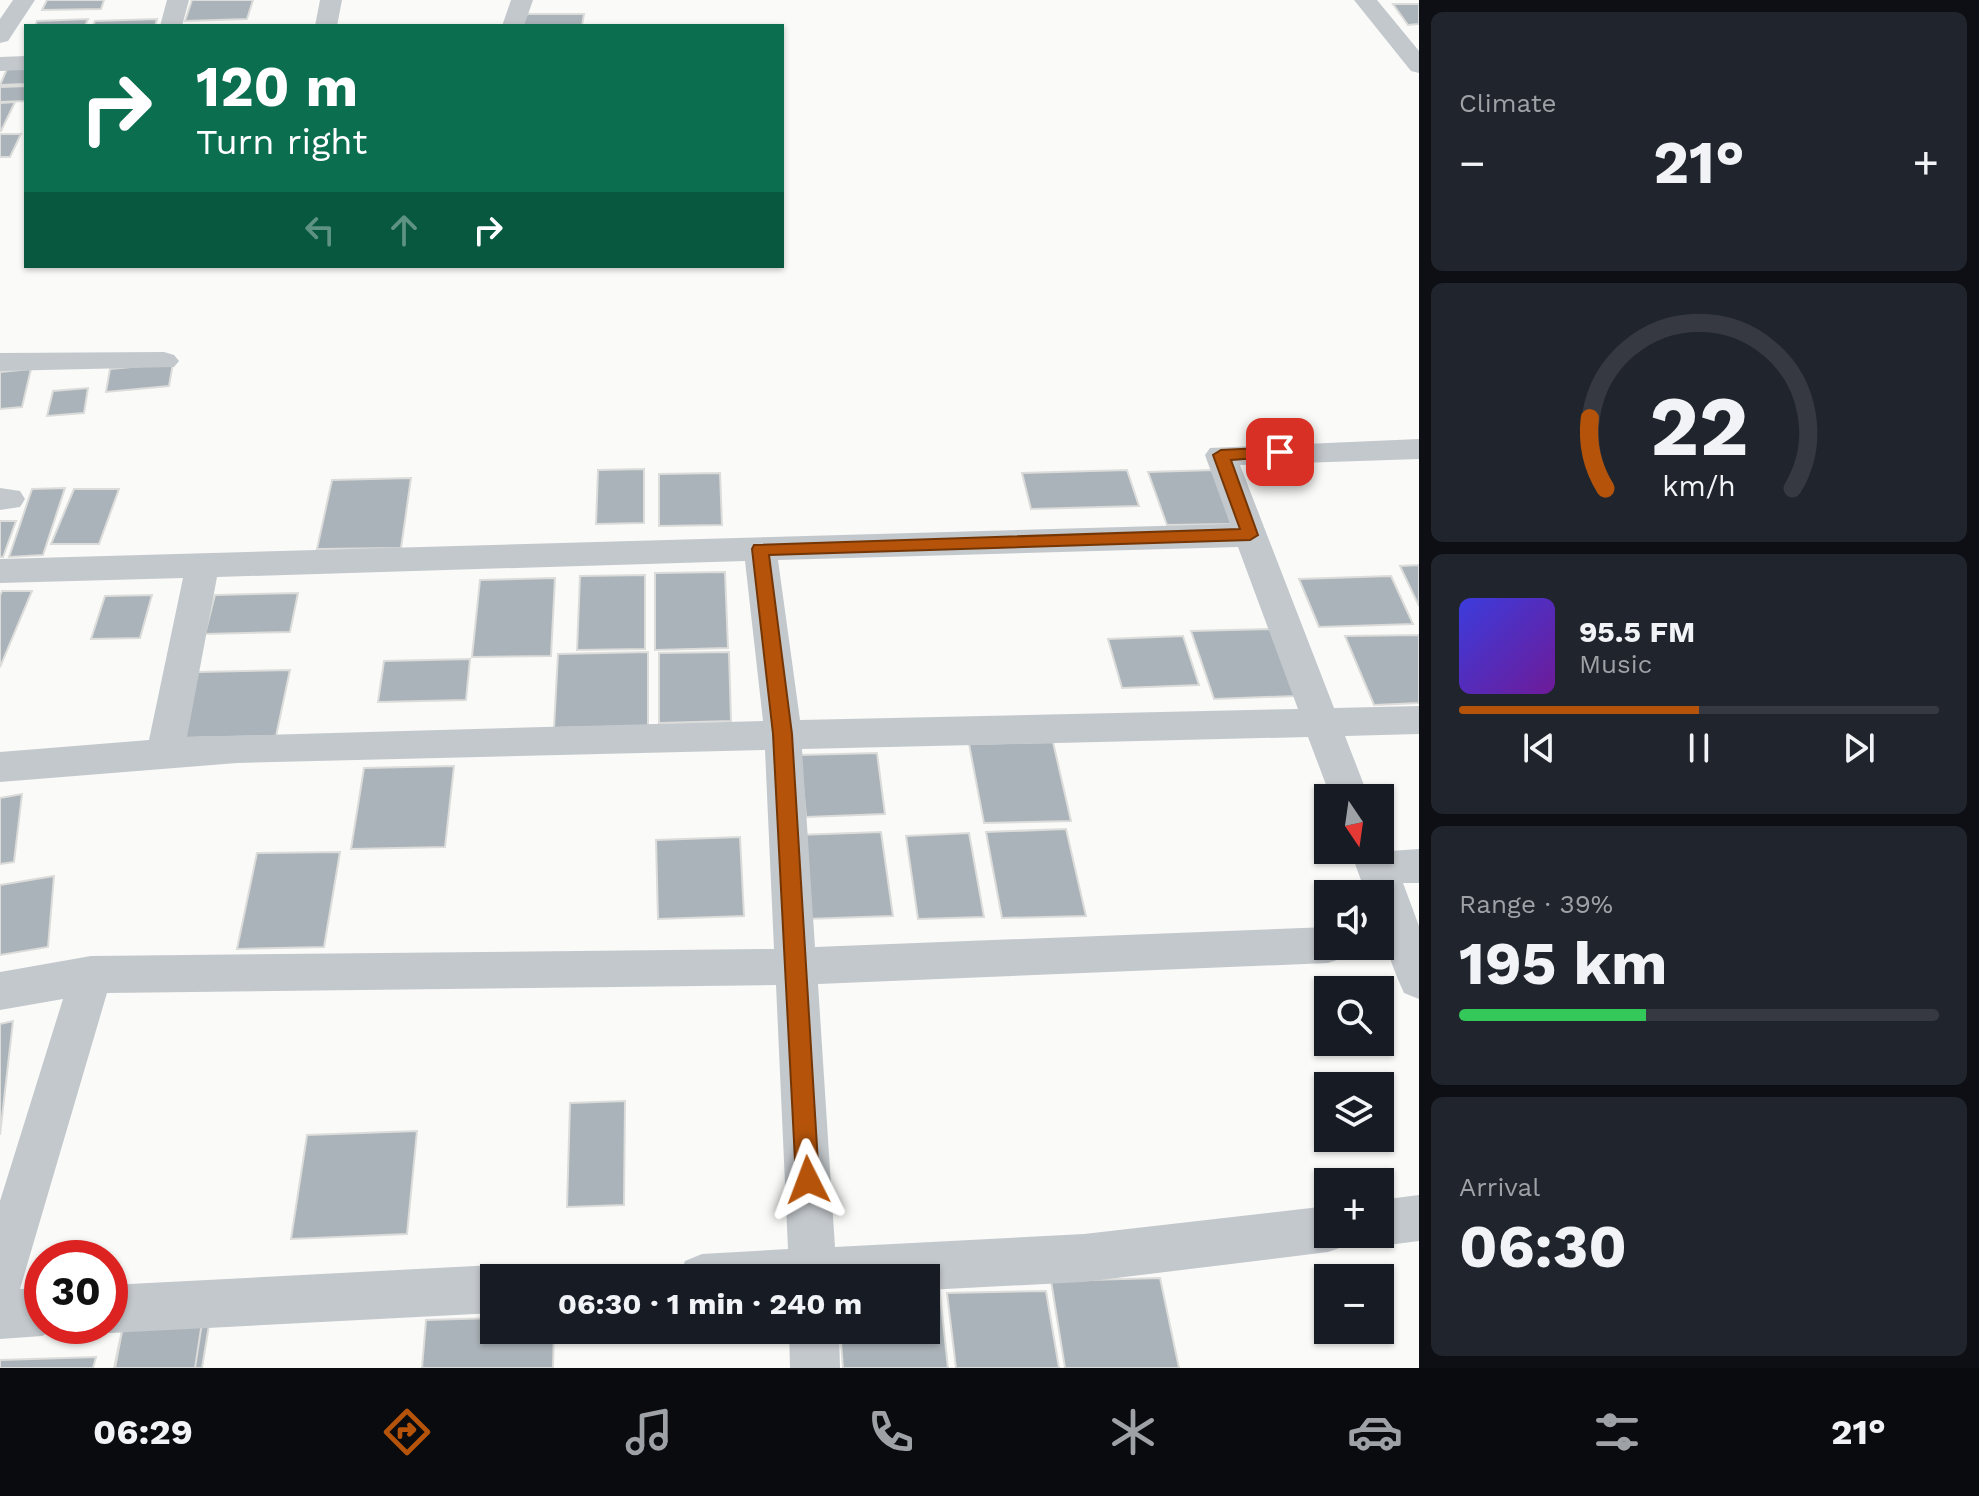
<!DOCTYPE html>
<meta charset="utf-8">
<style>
body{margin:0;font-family:"Work Sans",sans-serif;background:#20242c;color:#f1f3f6;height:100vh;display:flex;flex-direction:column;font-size:30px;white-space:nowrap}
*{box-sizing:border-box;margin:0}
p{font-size:26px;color:#9ea1a6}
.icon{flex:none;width:44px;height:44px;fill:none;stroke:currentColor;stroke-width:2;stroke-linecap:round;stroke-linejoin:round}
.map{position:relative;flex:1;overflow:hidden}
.drawer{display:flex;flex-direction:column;gap:12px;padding:12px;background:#0d0f14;width:560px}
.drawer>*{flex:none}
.guide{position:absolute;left:24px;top:24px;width:760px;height:244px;border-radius:0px;box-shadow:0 2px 6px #0004;background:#0b6e4f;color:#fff;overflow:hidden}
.needle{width:52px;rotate:167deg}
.controls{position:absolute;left:1314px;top:784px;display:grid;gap:16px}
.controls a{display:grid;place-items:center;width:80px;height:80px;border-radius:0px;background:#171b24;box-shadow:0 2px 6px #0004;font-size:40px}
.speed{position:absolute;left:24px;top:1240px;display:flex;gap:16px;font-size:40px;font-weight:700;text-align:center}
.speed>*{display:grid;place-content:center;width:104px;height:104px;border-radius:50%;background:#171b24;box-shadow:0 2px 6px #0004;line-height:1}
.speed .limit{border:12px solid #d22;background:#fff;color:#111}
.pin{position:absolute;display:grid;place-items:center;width:68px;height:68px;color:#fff;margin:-34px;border-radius:16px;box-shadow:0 4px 12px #0006}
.me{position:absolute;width:88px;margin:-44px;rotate:357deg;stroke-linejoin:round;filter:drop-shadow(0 0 6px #0008)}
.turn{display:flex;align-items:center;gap:28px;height:168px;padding:0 40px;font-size:36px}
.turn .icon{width:104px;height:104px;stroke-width:2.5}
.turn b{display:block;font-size:56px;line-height:68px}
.lanes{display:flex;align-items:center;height:76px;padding:0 40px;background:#0003;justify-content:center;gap:40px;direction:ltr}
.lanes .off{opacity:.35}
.big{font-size:60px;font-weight:700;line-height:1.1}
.drawer .tile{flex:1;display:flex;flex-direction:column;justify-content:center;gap:12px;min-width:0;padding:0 28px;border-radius:12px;background:#20242c}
.drawer .dial{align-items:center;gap:0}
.dial svg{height:208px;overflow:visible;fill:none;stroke:#363941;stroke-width:7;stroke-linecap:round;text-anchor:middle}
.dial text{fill:#f1f3f6;stroke:none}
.song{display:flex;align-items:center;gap:24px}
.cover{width:96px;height:96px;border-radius:12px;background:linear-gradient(135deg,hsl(240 70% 55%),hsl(280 70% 35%))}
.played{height:8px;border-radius:4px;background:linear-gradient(90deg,#b45309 50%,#363941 50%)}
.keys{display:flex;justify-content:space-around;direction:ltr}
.heat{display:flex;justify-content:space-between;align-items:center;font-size:44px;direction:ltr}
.charge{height:12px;border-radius:6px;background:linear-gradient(90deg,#34c759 39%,#363941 0)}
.trip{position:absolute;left:480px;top:1264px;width:460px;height:80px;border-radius:0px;background:#171b24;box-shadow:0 2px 6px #0004;font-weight:700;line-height:80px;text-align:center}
.dock{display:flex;height:128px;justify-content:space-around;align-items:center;background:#090b0e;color:#9ea1a6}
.dock .icon{width:56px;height:56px}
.dock .current{color:#b45309}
.dock b{font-size:36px;color:#f1f3f6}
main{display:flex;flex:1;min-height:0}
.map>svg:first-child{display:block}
</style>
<main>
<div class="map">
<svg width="1419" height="1368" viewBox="0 0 1419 1368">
<rect width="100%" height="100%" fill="#fafaf8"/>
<!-- building -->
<path fill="#aab3b9" stroke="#dcdcda" stroke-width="2" d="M47,0H104L101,9L42,10Z
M192,0H253L247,19L185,21Z
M1393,4H1419V24L1408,25Z
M524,14H584L582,26H522Z
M88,19L85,26H35L37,21Z
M157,19L155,26H93L95,21Z
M26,68V84L0,85L7,69Z
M26,86V101L0,102V87Z
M15,102L1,131H0V103Z
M0,134H21L10,157H0Z
M173,363L169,386L106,392L110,369Z
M31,369L22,407L0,409V372Z
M88,388L84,413L47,416L53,391Z
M644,469V523L596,524L598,470Z
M1127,470L1139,506L1031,509L1022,473Z
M1213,470L1233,524L1167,525L1148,472Z
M720,473L722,525L659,526V474Z
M411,478L401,548L317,549L332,480Z
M65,488L43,555L9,557L32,489Z
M74,489H119L99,544H51Z
M0,521H16L3,557H0Z
M1419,565V606L1400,566Z
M725,572L728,648L655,650V573Z
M645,575V649L577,650L580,576Z
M1391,576L1413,624L1319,627L1299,579Z
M555,578L551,656L472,657L480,580Z
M2,591H32L0,667V596Z
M298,593L290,632L205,634L215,595Z
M152,595L140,638L91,639L105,596Z
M1270,629L1295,696L1214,699L1191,631Z
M1419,635V703L1374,705L1345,636Z
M1183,636L1199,685L1122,688L1108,639Z
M648,652V726L554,728L558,654Z
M729,652L731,721L659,723V653Z
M470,659L466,700L378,702L384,661Z
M290,670L276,736L181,738L198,672Z
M1053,742L1071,821L984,823L969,744Z
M877,753L885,814L806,817L800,755Z
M454,766L445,847L351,849L364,768Z
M22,794L14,862L0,864V798Z
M1066,829L1086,916L1002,918L986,832Z
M881,832L893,916L805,919L798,835Z
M969,833L984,917L918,919L906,836Z
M740,837L744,916L658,919L656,840Z
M340,852L324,947L237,949L257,853Z
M54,876L48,947L0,955V885Z
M13,1021L0,1135V1024Z
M625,1101L624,1205L567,1207L570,1103Z
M417,1131L407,1234L291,1239L307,1135Z
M1160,1278L1179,1368H1065L1051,1281Z
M926,1285H939L948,1368H843L840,1330H926Z
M1046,1291L1059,1368H956L947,1293Z
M211,1313L202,1368H114L125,1316Z
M203,1316L195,1368H115L124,1321Z
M494,1318V1330H554L553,1368H422L426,1320Z
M96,1357L93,1368H0V1360Z"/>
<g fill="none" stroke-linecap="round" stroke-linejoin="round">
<!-- minor -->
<path fill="#c3c8cc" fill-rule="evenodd" d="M13,0H35L8,41L0,43V19Z
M167,0H189L182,26H160Z
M320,0H342L337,26H315Z
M511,0H533L524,26H502Z
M1354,0H1377L1419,51V73L1411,71Z
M26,56V70L0,71V57Z
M164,352L174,355L179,361L174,367L0,371V353Z
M1419,439V459L1240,465L1334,708L1419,706V734L1345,736L1369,798H1331L1308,737L802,749L815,947L1328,927V946H1348L1343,958L1328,963L818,984L835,1247L1084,1234L1328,1206V1234H1350L1345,1246L1328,1252L1084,1282L926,1290V1278H678L685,1261L702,1254L788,1249L776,985L107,993L20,1289L42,1288V1326H61L42,1336L0,1339V1201L63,999L0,1010V972L91,956L774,949L765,750L237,763L0,782V752L149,740L183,578L0,583V559L1230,524L1205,455L1210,448ZM1238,547L1298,709L800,720L778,560ZM745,561L763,721L187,737L217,577Z
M0,488L20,491L25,499L20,507L0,510Z
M1380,837L1390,851L1419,849V883H1403L1419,926V999L1404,993C1388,958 1380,932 1380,894H1366L1350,850H1380Z
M1419,1195V1241L1380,1246L1363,1239L1361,1234H1380V1200Z
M494,1265L511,1272L514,1278H494V1313L110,1333L93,1326H110V1285Z
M789,1330H839L840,1368H790Z"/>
</g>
<!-- route -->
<path fill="#b45309" stroke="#753606" stroke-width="2" d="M1280,447L1285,449V456L1231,460L1258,535L1250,540L769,555L792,734L819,1180L816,1188L808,1192L800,1188L796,1180L773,734L752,549L754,545L1240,529L1213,455L1221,450Z"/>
</svg>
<div class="controls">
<a><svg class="needle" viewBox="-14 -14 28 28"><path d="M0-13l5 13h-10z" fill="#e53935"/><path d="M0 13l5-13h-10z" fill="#9ea1a6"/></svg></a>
<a><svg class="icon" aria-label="sound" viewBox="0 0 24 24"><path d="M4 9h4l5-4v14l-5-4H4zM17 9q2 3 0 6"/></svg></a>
<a><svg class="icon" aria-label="search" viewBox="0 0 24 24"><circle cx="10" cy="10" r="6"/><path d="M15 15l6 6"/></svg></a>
<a><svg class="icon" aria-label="layers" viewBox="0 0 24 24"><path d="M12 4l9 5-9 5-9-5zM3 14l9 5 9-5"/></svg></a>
<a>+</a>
<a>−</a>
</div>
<div class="speed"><div class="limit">30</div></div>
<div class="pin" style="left:1280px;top:452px;background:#d93025"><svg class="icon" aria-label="arrive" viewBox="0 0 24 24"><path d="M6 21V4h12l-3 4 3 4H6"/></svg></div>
<svg class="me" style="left:808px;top:1180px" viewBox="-20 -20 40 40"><path d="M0-17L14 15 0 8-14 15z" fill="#b45309" stroke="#fff" stroke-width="4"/></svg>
<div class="trip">06:30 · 1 min · 240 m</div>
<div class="guide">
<div class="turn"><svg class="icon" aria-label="right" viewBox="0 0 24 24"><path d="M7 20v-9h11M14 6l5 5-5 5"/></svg><div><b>120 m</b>Turn right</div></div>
<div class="lanes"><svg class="icon off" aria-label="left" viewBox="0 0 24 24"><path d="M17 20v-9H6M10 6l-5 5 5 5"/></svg><svg class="icon off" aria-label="ahead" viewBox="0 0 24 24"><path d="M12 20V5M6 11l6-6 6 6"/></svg><svg class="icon" aria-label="right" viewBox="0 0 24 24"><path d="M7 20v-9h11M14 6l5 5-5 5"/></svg></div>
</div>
</div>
<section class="drawer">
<div class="tile"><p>Climate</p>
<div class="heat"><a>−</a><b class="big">21°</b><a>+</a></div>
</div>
<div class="tile dial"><svg viewBox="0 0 100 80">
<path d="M14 69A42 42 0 1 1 86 69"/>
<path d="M14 69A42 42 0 0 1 8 42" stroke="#b45309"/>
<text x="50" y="56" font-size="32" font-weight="700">22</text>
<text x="50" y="72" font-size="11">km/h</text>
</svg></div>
<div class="tile">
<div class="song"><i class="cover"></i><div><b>95.5 FM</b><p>Music</p></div></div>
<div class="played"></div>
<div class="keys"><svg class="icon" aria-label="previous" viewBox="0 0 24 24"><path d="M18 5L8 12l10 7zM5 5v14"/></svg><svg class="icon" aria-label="pause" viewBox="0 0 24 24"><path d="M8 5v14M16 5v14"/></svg><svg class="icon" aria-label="next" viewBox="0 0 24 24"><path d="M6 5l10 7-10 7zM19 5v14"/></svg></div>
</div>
<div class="tile"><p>Range · 39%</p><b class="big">195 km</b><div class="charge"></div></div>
<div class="tile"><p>Arrival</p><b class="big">06:30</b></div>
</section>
</main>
<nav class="dock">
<b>06:29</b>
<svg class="icon current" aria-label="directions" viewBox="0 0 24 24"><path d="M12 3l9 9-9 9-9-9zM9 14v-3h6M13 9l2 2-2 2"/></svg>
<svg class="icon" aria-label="music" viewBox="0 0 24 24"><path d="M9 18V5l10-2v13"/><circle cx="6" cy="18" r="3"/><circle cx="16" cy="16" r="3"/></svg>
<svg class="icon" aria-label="phone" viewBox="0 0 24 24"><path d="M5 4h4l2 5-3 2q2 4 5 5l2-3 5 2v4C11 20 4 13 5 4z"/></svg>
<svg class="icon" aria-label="climate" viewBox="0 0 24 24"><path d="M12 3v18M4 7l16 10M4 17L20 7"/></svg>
<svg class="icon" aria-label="car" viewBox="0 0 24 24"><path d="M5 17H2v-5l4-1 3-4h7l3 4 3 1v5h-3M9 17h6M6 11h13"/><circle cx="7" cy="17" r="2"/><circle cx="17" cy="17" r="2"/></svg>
<svg class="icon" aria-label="filters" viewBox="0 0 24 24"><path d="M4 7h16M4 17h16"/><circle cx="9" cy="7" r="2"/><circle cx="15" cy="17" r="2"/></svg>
<b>21°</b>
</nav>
